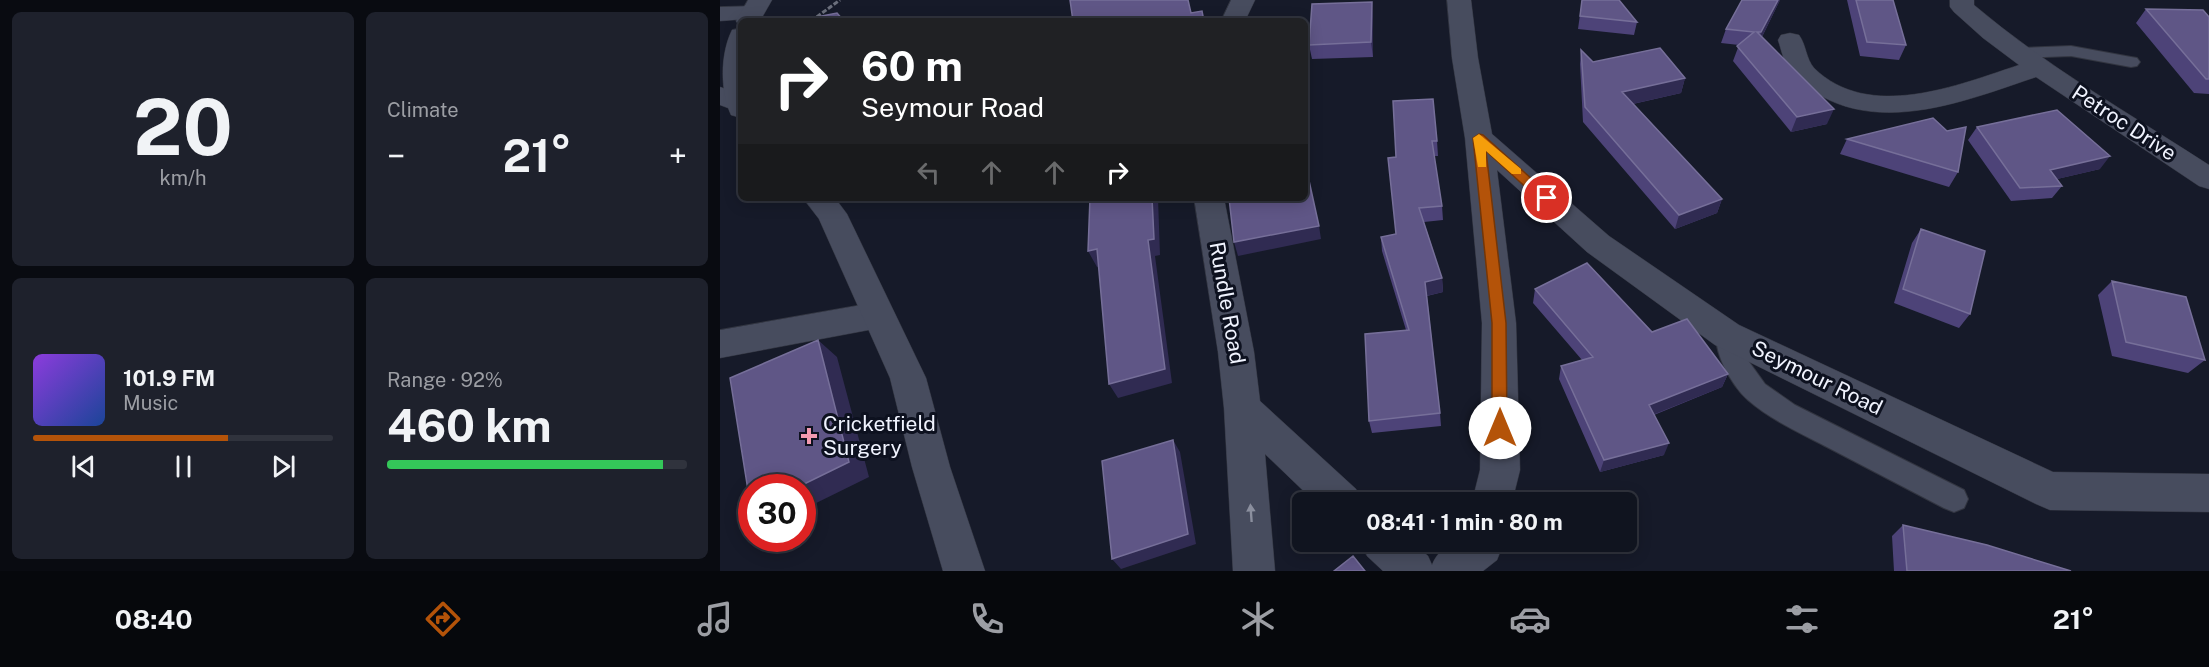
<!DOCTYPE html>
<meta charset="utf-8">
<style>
body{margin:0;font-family:"Public Sans",sans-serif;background:#1e212c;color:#f1f3f6;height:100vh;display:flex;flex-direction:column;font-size:22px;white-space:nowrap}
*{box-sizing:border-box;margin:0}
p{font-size:20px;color:#9c9ea4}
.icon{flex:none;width:33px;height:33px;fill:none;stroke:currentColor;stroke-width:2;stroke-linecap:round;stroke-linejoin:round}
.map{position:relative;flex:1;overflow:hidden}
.side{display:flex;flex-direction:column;gap:12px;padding:12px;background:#090b11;width:720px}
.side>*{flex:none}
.hud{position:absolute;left:18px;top:18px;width:570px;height:183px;border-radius:9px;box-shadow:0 3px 15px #0003,0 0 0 2px #30333d;background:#202124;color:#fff;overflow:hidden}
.speed{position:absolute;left:18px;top:474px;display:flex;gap:12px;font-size:30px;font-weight:700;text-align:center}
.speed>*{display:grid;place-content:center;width:78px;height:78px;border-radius:50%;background:#10141f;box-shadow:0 3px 15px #0003,0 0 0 2px #30333d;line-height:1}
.speed .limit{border:9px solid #d22;background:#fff;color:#111}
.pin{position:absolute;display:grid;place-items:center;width:51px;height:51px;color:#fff;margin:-26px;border:3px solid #fff;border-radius:50%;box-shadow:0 2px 6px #0007}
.me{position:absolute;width:66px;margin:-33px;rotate:0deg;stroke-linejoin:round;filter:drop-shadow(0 0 4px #0008)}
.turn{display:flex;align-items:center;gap:21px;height:126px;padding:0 24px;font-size:27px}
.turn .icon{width:78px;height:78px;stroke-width:2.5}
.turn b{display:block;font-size:42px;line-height:51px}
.lanes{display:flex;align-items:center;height:57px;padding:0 24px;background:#0003;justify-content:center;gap:30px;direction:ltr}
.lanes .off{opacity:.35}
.big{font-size:45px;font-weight:700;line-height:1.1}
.side .card{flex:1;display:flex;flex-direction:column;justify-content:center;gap:9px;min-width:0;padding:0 21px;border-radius:9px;background:#1e212c}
.side .dial{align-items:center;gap:0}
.dial b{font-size:78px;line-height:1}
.song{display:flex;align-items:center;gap:18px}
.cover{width:72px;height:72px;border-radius:9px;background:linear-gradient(135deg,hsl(270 70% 55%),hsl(220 70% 35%))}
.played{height:6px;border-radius:3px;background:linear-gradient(90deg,#b45309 65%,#30333d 65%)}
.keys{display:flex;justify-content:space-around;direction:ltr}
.heat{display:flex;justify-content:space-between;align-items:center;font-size:33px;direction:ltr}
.charge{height:9px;border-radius:4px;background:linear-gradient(90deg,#34c759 92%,#30333d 0)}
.side .tiles{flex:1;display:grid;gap:12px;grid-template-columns:repeat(2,1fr)}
.trip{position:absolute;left:572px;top:492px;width:345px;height:60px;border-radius:9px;background:#10141f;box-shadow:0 3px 15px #0003,0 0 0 2px #30333d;font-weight:700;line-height:60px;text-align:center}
.dock{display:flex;height:96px;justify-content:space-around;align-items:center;background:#06080c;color:#9c9ea4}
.dock .icon{width:42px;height:42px}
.dock .active{color:#b45309}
.dock b{font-size:27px;color:#f1f3f6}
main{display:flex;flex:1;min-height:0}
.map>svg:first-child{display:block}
</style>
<main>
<section class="side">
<div class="tiles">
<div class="card dial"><b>20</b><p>km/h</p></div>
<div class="card"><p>Climate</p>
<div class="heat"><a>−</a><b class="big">21°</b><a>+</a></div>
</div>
<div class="card">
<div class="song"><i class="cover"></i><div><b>101.9 FM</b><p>Music</p></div></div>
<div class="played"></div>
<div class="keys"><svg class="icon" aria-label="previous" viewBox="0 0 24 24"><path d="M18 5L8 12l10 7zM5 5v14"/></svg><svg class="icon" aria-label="pause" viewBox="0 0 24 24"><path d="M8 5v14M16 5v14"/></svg><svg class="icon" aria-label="next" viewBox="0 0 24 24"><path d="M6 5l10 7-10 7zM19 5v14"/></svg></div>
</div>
<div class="card"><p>Range · 92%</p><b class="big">460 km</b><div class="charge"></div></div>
</div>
</section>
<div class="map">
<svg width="1489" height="571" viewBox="0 0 1489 571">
<rect width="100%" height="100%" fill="#161a29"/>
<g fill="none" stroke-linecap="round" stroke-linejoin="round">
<!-- service casing -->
<g stroke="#323540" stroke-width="2">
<path id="service" d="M1351,46L1411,57L1417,58L1420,62L1417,66L1411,67L1351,56L1300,58L1294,57L1291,53L1294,49L1300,48Z
M1007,325L1015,328L1022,352L1045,384L1075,405L1244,490L1248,499L1244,508L1234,512L1224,508C1185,488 1146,467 1107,447C1080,433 1051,420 1028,400C1013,387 989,348 999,328Z"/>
</g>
<!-- minor casing -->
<g stroke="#323540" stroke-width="1">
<path id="minor" d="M511,0H535L525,21H501Z
M727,0H751L758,58L772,134L889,236L1019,325L1333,472L1489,474V512L1330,510L1316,504L995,345L867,252L777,170L796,323L800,470L792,502H752L760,470L762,323L745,138L732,58Z
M1230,0H1254V5C1326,66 1410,114 1489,165V189L1479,186L1316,77C1250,99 1168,133 1101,96C1091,90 1079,84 1072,74C1064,64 1062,52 1058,40L1061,35L1070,33L1079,35C1086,44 1086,59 1094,68C1149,122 1238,85 1299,65L1263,38L1234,12L1230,7Z
M31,6L40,8L43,13L40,18L0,21V7Z
M0,87L21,94V109L16,111L0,105Z
M474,198H504L534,352L540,401L636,489L642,502H595L545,454L555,571H513L504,408L498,352Z
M158,302L170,306L175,316L170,326L0,358V330Z
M641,542H692L708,556L712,565C723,536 758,539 784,542L777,560L763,571H663L647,556Z"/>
</g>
<!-- secondary casing -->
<g stroke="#323540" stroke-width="1">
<path id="secondary" d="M28,0H52L40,21H21L19,26L16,21Z
M21,28V118L11,115C0,91 0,54 12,30Z
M83,198H115L127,214L206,378L230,467L265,571H223L192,467L170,378L99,219Z"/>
</g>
<!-- path -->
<path stroke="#6b6f7c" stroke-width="3" stroke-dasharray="5 2" stroke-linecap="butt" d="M91,21L120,0"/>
<!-- service -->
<use href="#service" fill="#474c5e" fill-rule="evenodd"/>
<!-- minor -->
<use href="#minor" fill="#474c5e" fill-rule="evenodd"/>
<!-- secondary -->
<use href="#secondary" fill="#474c5e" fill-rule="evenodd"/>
</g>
<!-- wall -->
<path fill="#4d4378" d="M862,0L917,22L914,35L858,29Z
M1060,0L1042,37L1107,124L1071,132L1013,61L1019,45L1001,43L1006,29Z
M1127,0H1173L1186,45L1179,60L1140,56Z
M1426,9L1489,17V94L1474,93L1416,23Z
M653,16V57L592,59L589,45Z
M861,50L873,62L965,78L961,93L913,104L1002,199L997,213L955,229L863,122L860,64Z
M673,101L717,141L718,156H714L722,206L723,220L704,222L722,278L723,292L707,296L720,413L721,426L652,433L649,421L686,330L662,251L661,237L676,234V157Z
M1257,127L1380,169L1337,179L1342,186L1332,198L1291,201L1248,140Z
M1127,139L1238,172L1229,187L1120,154Z
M1201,229L1250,314L1239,328L1174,303L1192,243Z
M1392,281L1485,360L1468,373L1392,356L1378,295Z
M815,289L932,332L1008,374L1002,387L934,415L944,455L880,472L839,379L841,366L862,360L813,303Z
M1183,525L1351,571H1174L1172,536Z"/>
<!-- shaded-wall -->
<path fill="#302b52" d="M1058,0H1060L1037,47L1041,32Z
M652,2L653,16V57L651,42Z
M965,78L961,93L899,107L902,92Z
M1114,109L1107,124L1071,132L1077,117Z
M1390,156L1380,169L1320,183L1330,170Z
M432,198H438L440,255L435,256L452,383L398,398L389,384Z
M1002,199L997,213L955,229L959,215Z
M599,226L601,239L518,256L514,242Z
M377,249L385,265L377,267L368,251Z
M722,278L723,292L706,296L705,282Z
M98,340L117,357L149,477L82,510V488H76Z
M1008,374L1002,387L925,418L929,405Z
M453,440L460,452L476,544L401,569L392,559Z
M949,443L944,455L880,472L884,460Z"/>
<!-- building -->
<path fill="#5f5686" stroke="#766f99" stroke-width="1.5" d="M350,0H468L471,13L482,11L484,21H353Z
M862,0H899L917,22L860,16Z
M1022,0H1058L1041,32H1037L1114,109L1077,117L1017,46L1034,32L1006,29Z
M1136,0H1173L1186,45L1147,42Z
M652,2L651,42L589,45L592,4Z
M1426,9L1483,10L1489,17V79H1486Z
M117,13L124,21H96L97,17Z
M940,48L965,78L902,92L1002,199L959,215L865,107L861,50L873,62Z
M713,99L717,141H712L722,206L699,208L722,278L705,282L720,413L649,421L645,334L689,330L661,237L676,234L668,158L676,157L673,101Z
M1337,110L1390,156L1330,170L1342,186L1300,188L1257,127Z
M1213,118L1227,131L1246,127L1238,172L1127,139Z
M585,176H588L599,226L514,242L509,198H585Z
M370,198H432L434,239L428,240L445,369L389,384L377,249L368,251Z
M1201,229L1265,251L1250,314L1183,289Z
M867,263L932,332L967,319L1008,374L929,405L949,443L884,460L841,366L873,357L815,289Z
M1392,281L1466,297L1485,360L1406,342Z
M98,340L129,462L76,488H32L31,509L10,378Z
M453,440L468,534L392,559L382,461Z
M1183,525L1267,545L1351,571H1187Z
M633,556L645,571H614Z"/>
<!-- one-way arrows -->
<defs><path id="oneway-solid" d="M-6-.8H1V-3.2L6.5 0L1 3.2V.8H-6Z" transform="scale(1.5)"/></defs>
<use fill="#8b8f9e" href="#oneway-solid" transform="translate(531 513) rotate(-94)"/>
<!-- route -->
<path fill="#b45309" stroke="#753606" stroke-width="1.5" d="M759,134L763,135L833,198L831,202H822L766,151L786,323L787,428L785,433L780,435L774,433L772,428V323L753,138Z"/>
<!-- slow -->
<path fill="#f59e0b" d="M759,134L801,169V174H792L766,151V167H758L753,138Z"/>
<!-- markers -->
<path fill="#f29ab0" stroke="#0d111f" stroke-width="2" d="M86 427h6v6h6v6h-6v6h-6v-6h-6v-6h6z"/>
<g text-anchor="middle" stroke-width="6" stroke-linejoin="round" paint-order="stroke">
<!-- street labels -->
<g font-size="21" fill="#f0f3fe" stroke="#0d111f">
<text transform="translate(1404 123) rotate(33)" y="7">Petroc Drive</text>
<text transform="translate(507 303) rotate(80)" y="7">Rundle Road</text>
<text transform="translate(1097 378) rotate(26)" y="7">Seymour Road</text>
</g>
<!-- poi labels -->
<g font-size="21" fill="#f0f3fe" stroke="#0d111f" text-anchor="start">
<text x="103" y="431">Cricketfield<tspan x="103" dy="24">Surgery</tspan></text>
</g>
</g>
</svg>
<div class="speed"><div class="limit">30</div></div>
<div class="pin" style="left:827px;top:198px;background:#d93025"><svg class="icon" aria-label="arrive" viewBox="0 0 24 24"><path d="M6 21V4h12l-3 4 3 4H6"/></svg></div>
<svg class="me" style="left:780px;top:428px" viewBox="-20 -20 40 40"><circle r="19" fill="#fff"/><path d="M0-13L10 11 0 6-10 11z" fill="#b45309"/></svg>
<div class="trip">08:41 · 1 min · 80 m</div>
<div class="hud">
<div class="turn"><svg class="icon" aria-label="right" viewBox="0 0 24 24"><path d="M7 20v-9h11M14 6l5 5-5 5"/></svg><div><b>60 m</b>Seymour Road</div></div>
<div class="lanes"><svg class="icon off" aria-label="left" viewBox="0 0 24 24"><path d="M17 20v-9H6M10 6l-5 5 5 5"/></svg><svg class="icon off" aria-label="ahead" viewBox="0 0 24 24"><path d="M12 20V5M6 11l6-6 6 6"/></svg><svg class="icon off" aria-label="ahead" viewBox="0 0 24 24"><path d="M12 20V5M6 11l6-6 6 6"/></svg><svg class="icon" aria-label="right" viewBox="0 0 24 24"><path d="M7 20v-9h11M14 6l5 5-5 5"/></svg></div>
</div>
</div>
</main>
<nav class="dock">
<b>08:40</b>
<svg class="icon active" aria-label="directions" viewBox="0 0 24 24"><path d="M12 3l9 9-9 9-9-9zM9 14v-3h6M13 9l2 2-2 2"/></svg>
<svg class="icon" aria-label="music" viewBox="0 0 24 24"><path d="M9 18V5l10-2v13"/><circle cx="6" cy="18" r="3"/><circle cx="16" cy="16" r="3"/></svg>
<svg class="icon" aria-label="phone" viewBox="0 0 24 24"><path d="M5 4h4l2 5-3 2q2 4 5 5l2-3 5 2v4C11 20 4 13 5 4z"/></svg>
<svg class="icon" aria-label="climate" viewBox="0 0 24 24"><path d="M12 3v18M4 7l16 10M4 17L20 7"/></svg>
<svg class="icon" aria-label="car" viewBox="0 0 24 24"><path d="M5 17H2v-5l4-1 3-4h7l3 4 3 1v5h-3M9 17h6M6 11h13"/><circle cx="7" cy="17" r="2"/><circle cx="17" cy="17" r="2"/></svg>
<svg class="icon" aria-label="filters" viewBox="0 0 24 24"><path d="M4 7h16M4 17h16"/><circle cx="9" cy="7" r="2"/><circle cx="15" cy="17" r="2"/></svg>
<b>21°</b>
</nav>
